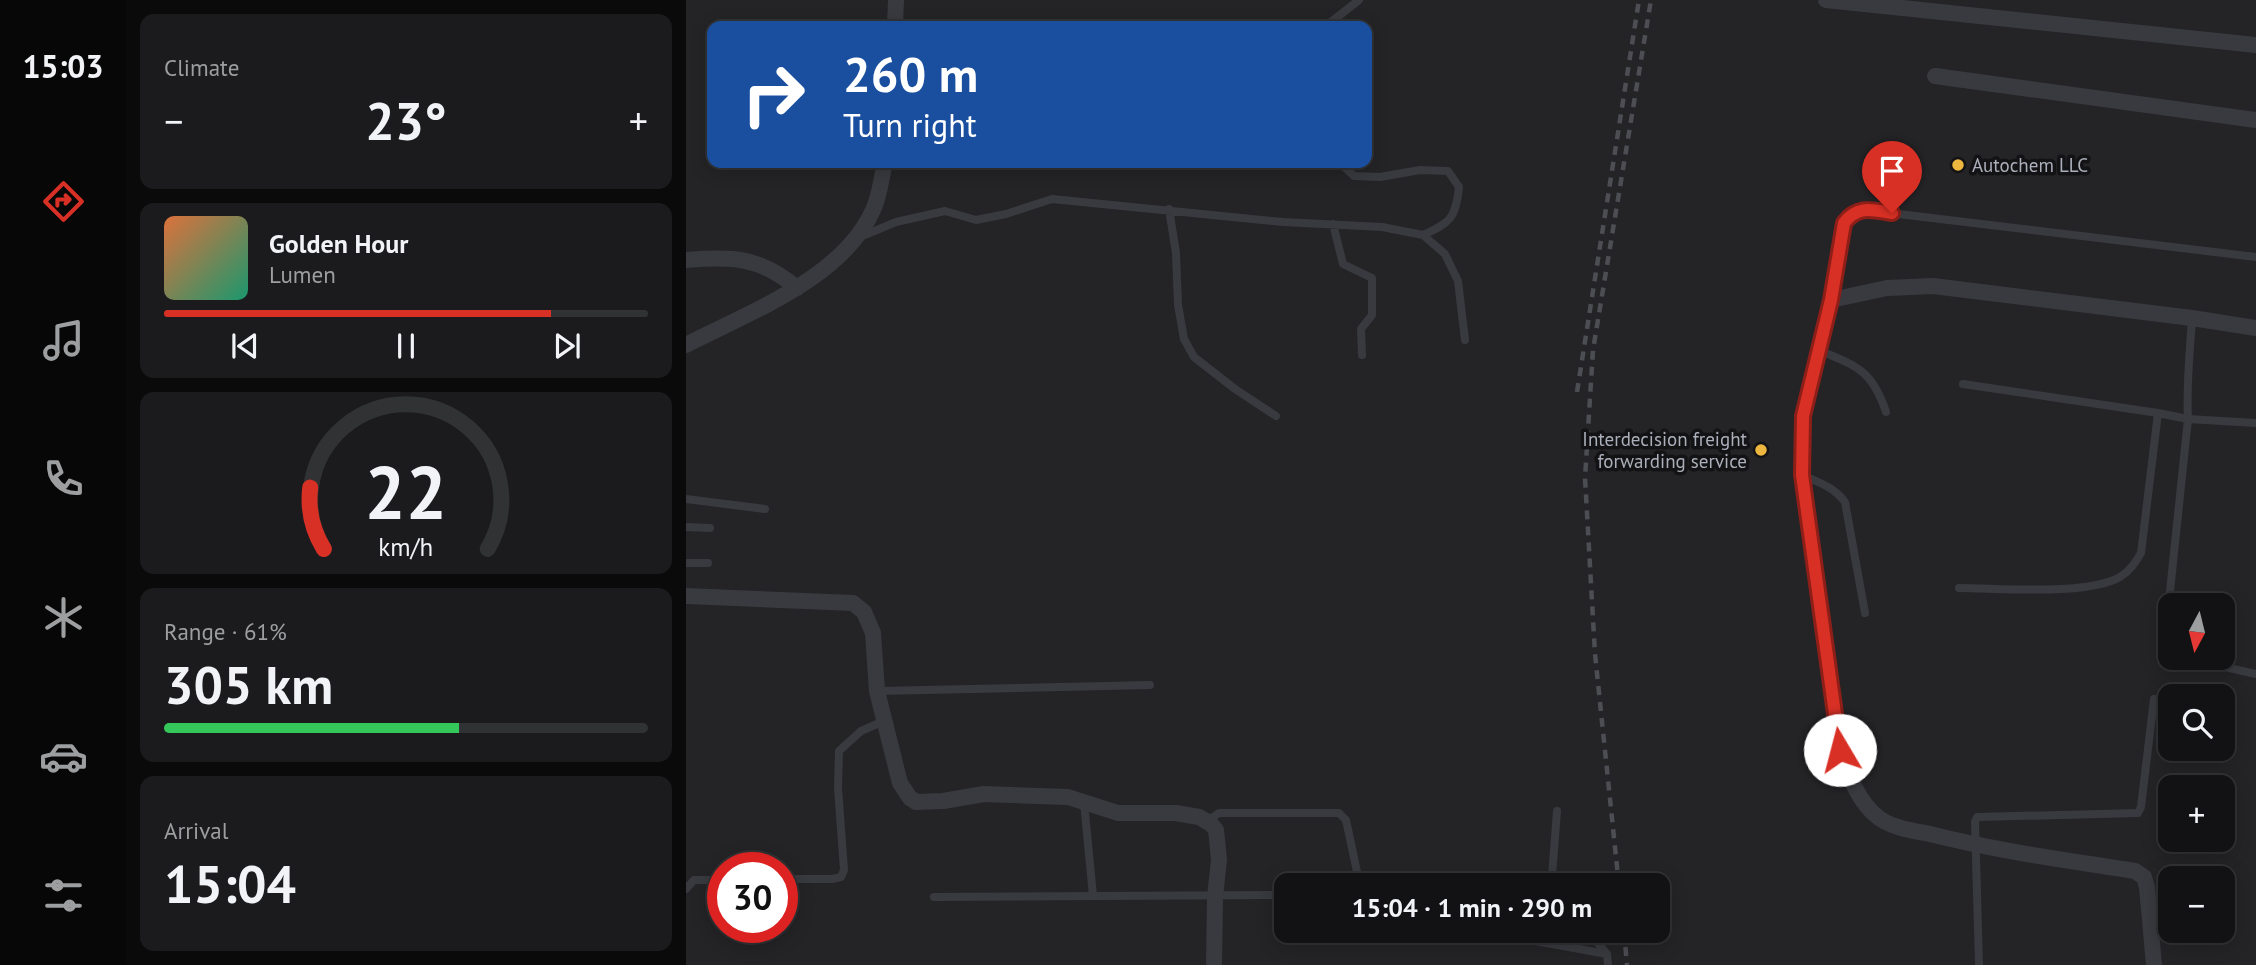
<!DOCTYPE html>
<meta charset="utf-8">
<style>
body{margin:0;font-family:"PT Sans",sans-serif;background:#1b1b1d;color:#f1f3f6;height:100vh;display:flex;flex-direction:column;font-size:26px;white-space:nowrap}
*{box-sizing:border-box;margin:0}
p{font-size:23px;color:#9c9ea0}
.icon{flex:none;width:38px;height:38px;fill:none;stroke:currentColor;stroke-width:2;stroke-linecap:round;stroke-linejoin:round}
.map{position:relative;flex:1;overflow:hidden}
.panel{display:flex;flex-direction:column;gap:14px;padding:14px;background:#0a0a0b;width:560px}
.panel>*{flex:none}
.banner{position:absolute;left:21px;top:21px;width:665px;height:147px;border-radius:14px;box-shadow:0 4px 18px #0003,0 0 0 2px #313234;background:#1a4fa0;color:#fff;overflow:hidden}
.needle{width:46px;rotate:187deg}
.fabs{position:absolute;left:1472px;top:593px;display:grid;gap:14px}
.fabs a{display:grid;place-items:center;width:77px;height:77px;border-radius:14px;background:#121214;box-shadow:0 4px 18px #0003,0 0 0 2px #313234;font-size:35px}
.speed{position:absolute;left:21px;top:852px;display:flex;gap:14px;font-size:35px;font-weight:700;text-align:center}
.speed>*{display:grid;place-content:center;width:91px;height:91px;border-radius:50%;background:#121214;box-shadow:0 4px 18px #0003,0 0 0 2px #313234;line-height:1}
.speed .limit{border:10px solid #d22;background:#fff;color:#111}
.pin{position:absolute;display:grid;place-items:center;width:60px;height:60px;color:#fff;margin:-72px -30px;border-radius:50% 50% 50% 0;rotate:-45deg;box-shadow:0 0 7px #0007}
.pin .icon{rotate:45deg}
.me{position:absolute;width:77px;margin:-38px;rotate:352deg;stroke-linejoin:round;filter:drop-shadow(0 0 5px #0008)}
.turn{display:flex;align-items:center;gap:24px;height:147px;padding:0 21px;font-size:32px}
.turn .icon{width:91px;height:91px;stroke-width:2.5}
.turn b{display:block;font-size:49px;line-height:60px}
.big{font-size:52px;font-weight:700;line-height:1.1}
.panel .tile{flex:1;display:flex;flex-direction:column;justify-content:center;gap:10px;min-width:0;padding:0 24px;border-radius:14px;background:#1b1b1d}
.panel .dial{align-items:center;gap:0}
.dial svg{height:182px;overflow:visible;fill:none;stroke:#313234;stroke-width:7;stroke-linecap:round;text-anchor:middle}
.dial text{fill:#f1f3f6;stroke:none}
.song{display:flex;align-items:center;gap:21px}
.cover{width:84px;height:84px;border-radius:10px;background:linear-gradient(135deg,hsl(20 70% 55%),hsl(160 70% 35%))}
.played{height:7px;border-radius:4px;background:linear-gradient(90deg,#d93025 80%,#313234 80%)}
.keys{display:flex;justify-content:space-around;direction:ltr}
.heat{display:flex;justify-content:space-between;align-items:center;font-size:38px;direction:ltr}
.charge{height:10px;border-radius:5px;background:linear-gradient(90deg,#34c759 61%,#313234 0)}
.trip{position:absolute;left:588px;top:873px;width:396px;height:70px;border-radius:14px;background:#121214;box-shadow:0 4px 18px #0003,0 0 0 2px #313234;font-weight:700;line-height:70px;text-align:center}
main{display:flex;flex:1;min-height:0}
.dock{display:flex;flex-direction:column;width:126px;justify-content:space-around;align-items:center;background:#070708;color:#9c9ea0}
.dock .icon{width:49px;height:49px}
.dock .selected{color:#d93025}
.dock b{font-size:32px;color:#f1f3f6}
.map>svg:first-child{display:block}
</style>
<main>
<nav class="dock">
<b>15:03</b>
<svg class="icon selected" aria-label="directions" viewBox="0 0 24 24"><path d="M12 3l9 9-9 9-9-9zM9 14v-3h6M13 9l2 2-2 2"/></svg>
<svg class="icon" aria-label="music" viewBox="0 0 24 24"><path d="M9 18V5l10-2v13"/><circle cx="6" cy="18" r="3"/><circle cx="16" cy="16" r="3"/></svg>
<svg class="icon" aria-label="phone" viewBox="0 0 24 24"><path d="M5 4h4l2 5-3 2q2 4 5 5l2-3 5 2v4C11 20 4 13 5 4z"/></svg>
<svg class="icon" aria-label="climate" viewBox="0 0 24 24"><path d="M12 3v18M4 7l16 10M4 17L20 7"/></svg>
<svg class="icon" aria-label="car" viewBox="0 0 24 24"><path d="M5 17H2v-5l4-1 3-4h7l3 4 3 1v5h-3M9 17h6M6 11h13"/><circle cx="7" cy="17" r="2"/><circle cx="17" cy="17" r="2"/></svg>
<svg class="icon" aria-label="filters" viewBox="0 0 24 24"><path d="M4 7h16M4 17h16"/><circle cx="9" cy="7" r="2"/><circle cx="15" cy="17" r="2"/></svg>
</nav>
<section class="panel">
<div class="tile"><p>Climate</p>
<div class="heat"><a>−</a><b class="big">23°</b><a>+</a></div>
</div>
<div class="tile">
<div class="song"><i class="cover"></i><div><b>Golden Hour</b><p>Lumen</p></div></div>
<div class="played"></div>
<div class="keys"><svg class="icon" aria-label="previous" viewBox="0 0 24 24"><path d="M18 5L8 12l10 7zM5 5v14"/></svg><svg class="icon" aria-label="pause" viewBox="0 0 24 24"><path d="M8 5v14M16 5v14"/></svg><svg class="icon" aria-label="next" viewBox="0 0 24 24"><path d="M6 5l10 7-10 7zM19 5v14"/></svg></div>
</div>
<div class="tile dial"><svg viewBox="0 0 100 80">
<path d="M14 69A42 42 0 1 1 86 69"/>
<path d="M14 69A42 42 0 0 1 8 42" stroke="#d93025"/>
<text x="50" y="56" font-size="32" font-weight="700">22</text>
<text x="50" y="72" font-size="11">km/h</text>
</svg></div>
<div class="tile"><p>Range · 61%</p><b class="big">305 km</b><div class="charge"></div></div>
<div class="tile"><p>Arrival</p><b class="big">15:04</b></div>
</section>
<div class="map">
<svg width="1570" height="965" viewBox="0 0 1570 965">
<rect width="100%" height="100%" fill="#18181a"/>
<!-- built -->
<path fill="#242427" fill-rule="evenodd" d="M0,0H1570V965H0ZM26,26H681V163H26ZM1484,606H1536V658H1484ZM1484,696H1536V749H1484ZM1484,788H1536V840H1484ZM37,868H96V928H37ZM1484,878H1536V931H1484ZM600,886H971V931H600Z"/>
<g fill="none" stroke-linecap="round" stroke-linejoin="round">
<!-- service -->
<path stroke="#393a3f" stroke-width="8" d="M644,26L645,22L673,0
M654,163L668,176L694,177L734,170L762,171L773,187C770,218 764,223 737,235
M483,209L490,253L492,305L498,339L508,357L549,389L590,416
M647,224L657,264L686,278V315L675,329L676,355
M174,237L210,222L259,211L290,220L320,214L366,199L597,222L696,227L737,235L759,254L772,281L779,340
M1145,299L1158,223L1165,214L1179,210L1570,257
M1506,318C1504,352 1500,385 1502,419L1570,423
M1132,350C1171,366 1186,370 1200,412
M1472,413L1502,419L1479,639L1484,644
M1116,475C1132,482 1148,487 1159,502L1179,613
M0,499L79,509
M0,527L24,528
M0,563H22
M1273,588C1313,588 1401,596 1434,577C1444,571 1449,563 1455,553L1472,413L1277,384
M1500,658L1570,674
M191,691L464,685
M398,802L407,896
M871,811L866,876L872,886
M521,821L533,813H653L660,820L674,886
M96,879H146L155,877L158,870L152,788L153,751L175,731L198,721
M0,889L8,880H37
M248,897L600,895
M794,931L921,954
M902,931L921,954L922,965
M1293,965L1289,822L1291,817L1452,813L1455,807L1468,699"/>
<!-- minor -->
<path stroke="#393a3f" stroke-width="16" d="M1140,0L1570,45
M209,26L210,0
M1249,76L1570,120
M0,260C47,257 73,256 111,288
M0,345C63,312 156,279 187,210C194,196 195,178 199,163
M0,596L167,603L178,612L187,633L191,691L214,783L224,798L230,802L257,801L298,794L382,797L432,813H490L513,817L525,824L530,830L531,839L533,860L529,897L528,965
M1468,965L1461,887L1458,877L1449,871C1380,860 1311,851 1244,834C1228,831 1206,828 1193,818C1172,803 1162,773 1154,750L1116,475L1117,416L1145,300L1201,288L1247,286L1506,318L1570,328"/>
<!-- rail -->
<path stroke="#4c4e54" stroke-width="4.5" stroke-dasharray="9 7" stroke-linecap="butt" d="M891,392L953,0
M933,886L909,654L899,478L907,350L965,0
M938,931L941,965"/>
</g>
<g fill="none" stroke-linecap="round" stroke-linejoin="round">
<!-- route casing -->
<g stroke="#8d1f18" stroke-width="18">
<path id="route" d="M1154,750L1116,475L1117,416L1145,300L1158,223C1172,205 1186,210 1206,213"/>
</g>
<!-- route -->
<use href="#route" stroke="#d93025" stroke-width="12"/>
</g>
<!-- markers -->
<g fill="#ecb63f" stroke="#131315" stroke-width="2.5">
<circle cx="1272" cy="165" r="7"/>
<circle cx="1075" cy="450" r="7"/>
</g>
<g text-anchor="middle" stroke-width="7" stroke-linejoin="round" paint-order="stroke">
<!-- poi labels -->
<g font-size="19" fill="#abafba" stroke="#131315" text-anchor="start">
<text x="1286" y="172">Autochem LLC</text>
<text x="1061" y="446" text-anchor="end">Interdecision freight<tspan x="1061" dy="22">forwarding service</tspan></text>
</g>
</g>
</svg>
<div class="fabs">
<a><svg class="needle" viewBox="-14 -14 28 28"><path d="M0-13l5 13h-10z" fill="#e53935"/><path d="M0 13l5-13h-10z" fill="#9c9ea0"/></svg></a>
<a><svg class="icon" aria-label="search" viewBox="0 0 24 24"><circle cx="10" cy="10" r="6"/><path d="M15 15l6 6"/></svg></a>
<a>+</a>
<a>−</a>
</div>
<div class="speed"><div class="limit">30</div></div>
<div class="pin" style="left:1206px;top:213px;background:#d93025"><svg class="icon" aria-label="arrive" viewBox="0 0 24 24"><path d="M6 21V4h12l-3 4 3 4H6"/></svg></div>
<svg class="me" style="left:1154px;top:750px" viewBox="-20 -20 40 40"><circle r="19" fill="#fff"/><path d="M0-13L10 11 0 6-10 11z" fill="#d93025"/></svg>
<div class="trip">15:04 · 1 min · 290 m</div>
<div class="banner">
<div class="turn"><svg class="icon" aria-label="right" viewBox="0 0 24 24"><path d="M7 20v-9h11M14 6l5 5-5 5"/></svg><div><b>260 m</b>Turn right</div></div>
</div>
</div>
</main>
